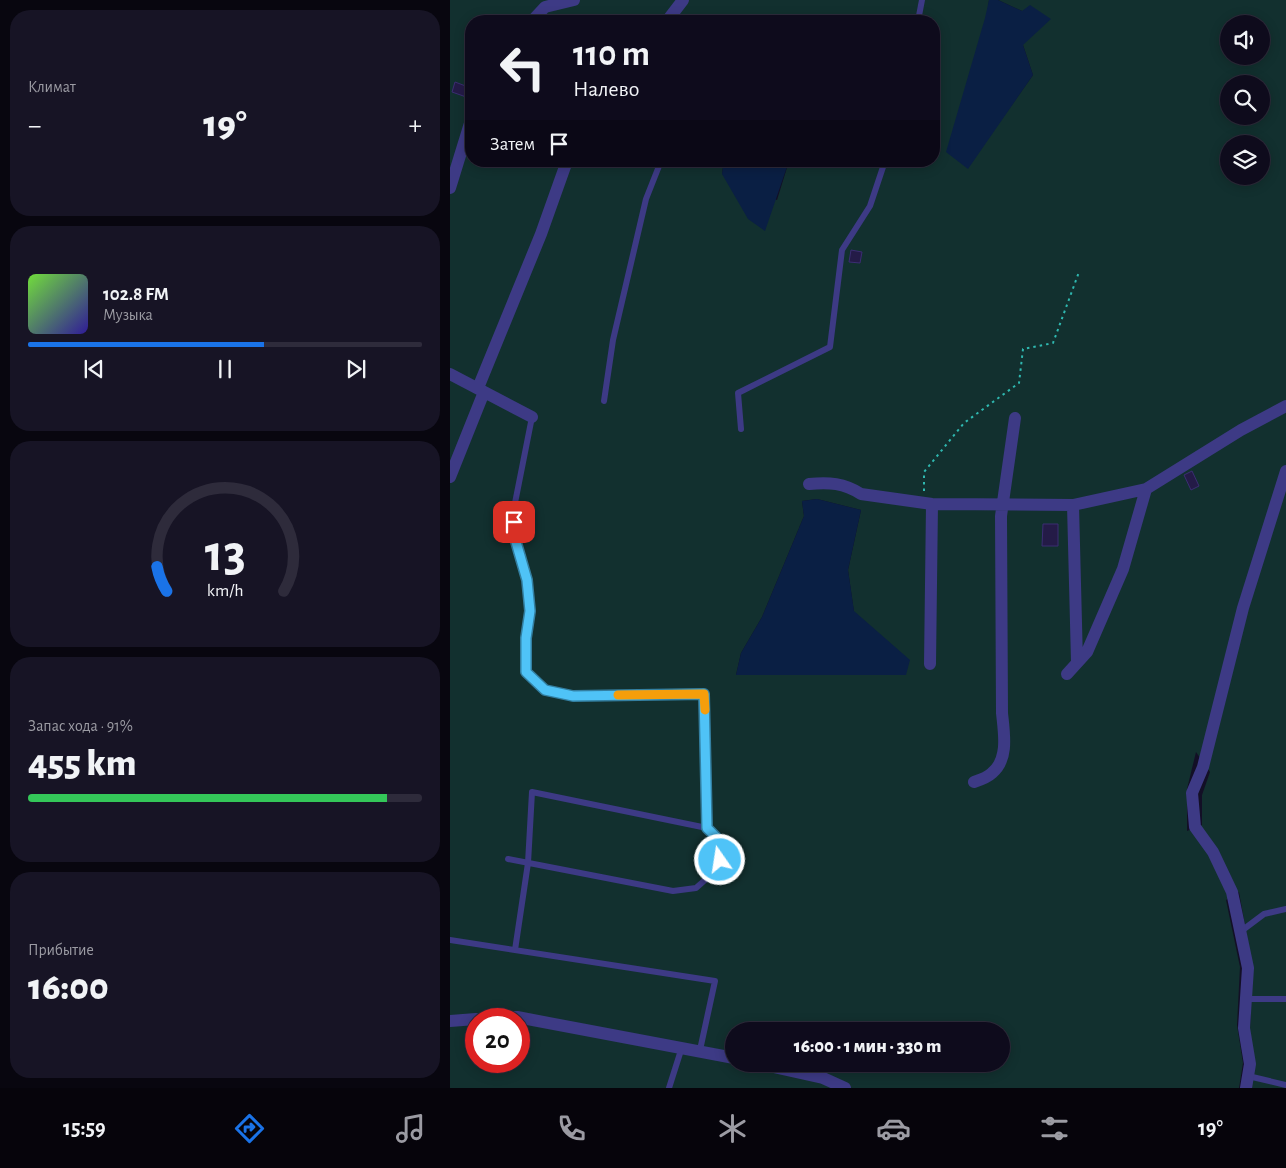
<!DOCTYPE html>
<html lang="ru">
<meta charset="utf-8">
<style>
body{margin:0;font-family:"Alegreya Sans",sans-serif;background:#171425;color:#f1f3f6;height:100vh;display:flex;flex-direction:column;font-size:19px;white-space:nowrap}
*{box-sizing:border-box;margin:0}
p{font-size:16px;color:#9b9ba3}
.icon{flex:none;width:28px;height:28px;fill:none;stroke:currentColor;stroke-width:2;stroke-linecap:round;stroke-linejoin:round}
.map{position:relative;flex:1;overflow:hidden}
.sheet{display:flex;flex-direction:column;gap:10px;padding:10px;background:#08060f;width:450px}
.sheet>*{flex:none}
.guide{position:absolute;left:15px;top:15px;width:475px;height:152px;border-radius:20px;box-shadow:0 2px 12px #0003,0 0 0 1px #2e2b3b;background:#0e0b1c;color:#f1f3f6;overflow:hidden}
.tools{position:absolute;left:770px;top:15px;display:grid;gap:10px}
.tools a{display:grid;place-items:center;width:50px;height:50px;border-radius:50%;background:#0e0b1c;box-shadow:0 2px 12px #0003,0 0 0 1px #2e2b3b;font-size:25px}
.speed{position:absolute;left:15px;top:1008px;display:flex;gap:10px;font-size:25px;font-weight:700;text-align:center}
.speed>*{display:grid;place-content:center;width:65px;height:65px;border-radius:50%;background:#0e0b1c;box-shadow:0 2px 12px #0003,0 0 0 1px #2e2b3b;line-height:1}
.speed .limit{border:8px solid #d22;background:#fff;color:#111}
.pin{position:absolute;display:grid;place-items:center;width:42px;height:42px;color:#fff;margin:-21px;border-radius:10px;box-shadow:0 2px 8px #0006}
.me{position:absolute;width:55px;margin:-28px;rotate:347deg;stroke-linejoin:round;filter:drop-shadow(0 0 4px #0008)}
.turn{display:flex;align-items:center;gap:18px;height:105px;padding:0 25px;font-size:22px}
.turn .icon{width:65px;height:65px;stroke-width:2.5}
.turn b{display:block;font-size:35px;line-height:42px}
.then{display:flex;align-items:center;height:48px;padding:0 25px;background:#0003;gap:10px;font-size:19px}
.big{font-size:38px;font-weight:800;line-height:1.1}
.sheet .widget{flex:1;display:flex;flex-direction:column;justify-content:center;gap:8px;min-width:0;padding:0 18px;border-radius:20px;background:#171425}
.sheet .dial{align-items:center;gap:0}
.dial svg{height:130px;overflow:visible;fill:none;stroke:#2e2b3b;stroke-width:7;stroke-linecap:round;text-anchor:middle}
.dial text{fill:#f1f3f6;stroke:none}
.song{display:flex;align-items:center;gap:15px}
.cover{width:60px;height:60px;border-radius:8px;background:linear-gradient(135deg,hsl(100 70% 55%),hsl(250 70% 35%))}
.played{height:5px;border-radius:2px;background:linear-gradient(90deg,#1a73e8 60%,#2e2b3b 60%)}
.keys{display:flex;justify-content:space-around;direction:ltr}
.heat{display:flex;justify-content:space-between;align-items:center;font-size:28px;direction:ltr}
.charge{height:8px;border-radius:4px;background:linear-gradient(90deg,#34c759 91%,#2e2b3b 0)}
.trip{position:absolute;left:275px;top:1022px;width:285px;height:50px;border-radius:25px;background:#0e0b1c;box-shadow:0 2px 12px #0003,0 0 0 1px #2e2b3b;font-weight:800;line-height:50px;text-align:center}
.tab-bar{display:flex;height:80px;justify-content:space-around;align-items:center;background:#06040b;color:#9b9ba3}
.tab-bar .icon{width:35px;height:35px}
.tab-bar .selected{color:#1a73e8}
.tab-bar b{font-size:22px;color:#f1f3f6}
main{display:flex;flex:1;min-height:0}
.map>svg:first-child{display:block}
</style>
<main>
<section class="sheet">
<div class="widget"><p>Климат</p>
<div class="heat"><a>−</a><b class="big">19°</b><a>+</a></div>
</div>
<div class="widget">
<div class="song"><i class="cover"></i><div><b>102.8 FM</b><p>Музыка</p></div></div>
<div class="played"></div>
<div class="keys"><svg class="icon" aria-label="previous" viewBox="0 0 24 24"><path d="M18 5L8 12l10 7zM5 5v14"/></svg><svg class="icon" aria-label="pause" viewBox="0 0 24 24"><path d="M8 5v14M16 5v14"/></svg><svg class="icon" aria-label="next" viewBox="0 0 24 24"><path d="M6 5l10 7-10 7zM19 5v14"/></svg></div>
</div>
<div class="widget dial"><svg viewBox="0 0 100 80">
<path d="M14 69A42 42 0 1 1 86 69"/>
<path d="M14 69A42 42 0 0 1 8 54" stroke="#1a73e8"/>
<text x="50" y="56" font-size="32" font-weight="700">13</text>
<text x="50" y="72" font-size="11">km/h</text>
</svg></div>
<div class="widget"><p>Запас хода · 91%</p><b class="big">455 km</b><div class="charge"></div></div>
<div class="widget"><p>Прибытие</p><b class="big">16:00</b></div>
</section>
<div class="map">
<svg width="836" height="1088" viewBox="0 0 836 1088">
<rect width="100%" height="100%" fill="#130f26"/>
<!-- green -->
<path fill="#12302f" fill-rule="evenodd" d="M0,0H539L517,168L583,75L573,45L572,11L548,0H836V1088H801L800,1027L803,970L789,892L776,900L790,967L787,1025L793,1063L789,1088H0ZM375,19L376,21H484V161H339L327,200L272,174L274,161H21V21H368ZM779,24H811V56H779ZM779,84H811V116H779ZM779,144H811V176H779ZM367,499L411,510L398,570L404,612L456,675H286L291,653L312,617L354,516L352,501ZM746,752L760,772L752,795V825L737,831V789ZM26,1019H69V1061H26ZM284,1031H551V1064H284Z"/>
<!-- water -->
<path fill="#0a1f44" d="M539,0H548L572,11L580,5L601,19L573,45L583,75L518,169L496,152L535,18Z
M274,161H339L315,231L298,219L272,174Z
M367,499L411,510L398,570L404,611L460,660L456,675H286L291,653L312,617L354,516L352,501Z"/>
<!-- building -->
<path fill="#241b47" stroke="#3b2d73" d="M5,82L21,88L19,98L2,92Z
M401,250L412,252L410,263L399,262Z
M742,471L749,486L741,490L734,475Z
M593,524H608V546H592Z"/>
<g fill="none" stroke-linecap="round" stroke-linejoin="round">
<!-- path -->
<path stroke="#2fb8b0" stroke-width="2" stroke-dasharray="2.5 4" stroke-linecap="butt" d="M474,491V472L514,423L569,383L573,349L603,343L629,272"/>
<!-- service -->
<path stroke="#3d3a85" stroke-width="6" d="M468,21L472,0
M154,401L163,340L196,199L211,161
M291,429L288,393L380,347L392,250L420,206L435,161
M58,859L223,891L246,888L264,872L271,860L266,837L257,828
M790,932L814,914L836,909
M0,940L265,981L250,1050
M65,950L78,863L82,792L257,828L254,694L123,696L95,690L77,672L76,638L80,611L77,579L64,535V508L82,417
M796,999H836
M798,1076L836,1085
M219,1088L232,1047"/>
<!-- minor -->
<path stroke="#3d3a85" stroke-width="12" d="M82,21L95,7L124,0
M217,21L233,0
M0,188L21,120
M0,374L82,417
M28,388L91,234L117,161
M0,477L34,392
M359,484C379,482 394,483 411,494L482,504L623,505L696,489L791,430L836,406
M623,505L627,662
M480,664L482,504
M617,674L637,652L673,569L696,489
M524,782C530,780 538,777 542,773C559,759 554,733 552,713L551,516L565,418
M31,1019L67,1017L284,1058
M0,1021L26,1019
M310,1064L373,1078L395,1088
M796,1088L800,1064L794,1028L798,968L782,892L763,852L745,827L742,793L753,767L793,608L836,471"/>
</g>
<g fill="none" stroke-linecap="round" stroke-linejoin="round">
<!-- route casing -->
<g stroke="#337fa1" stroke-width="12">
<path id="route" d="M64,522V535L77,580L80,611L76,638V672L95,690L123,696L254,694L257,828L266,837L270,860"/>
</g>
<!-- route -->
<use href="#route" stroke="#4fc3f7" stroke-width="9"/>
<!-- slow -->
<path stroke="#f59e0b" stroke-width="9" d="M168,695L254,694L255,710"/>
</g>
</svg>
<div class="tools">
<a><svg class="icon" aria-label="sound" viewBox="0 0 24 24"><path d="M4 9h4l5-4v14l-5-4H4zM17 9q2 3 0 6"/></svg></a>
<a><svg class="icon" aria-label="search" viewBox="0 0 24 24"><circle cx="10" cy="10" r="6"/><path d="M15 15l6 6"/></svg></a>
<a><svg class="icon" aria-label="layers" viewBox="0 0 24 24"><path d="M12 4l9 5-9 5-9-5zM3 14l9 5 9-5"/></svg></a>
</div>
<div class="speed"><div class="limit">20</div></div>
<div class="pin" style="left:64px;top:522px;background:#d93025"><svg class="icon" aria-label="arrive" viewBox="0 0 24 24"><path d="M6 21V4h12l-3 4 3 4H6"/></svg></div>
<svg class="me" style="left:270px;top:860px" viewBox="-20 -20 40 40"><circle r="17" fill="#4fc3f7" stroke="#fff" stroke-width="3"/><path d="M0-11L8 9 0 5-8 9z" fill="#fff"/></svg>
<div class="trip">16:00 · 1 мин · 330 m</div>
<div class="guide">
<div class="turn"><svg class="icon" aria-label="left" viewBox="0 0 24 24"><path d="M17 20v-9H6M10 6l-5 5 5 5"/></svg><div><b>110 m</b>Налево</div></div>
<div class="then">Затем<svg class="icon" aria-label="arrive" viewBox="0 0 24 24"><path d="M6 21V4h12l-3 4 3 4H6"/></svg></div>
</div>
</div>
</main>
<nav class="tab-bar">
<b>15:59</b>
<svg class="icon selected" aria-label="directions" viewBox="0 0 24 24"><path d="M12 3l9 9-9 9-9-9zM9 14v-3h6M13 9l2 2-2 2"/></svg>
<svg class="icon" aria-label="music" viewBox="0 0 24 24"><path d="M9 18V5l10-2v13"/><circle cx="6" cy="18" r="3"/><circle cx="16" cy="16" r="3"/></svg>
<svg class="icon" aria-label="phone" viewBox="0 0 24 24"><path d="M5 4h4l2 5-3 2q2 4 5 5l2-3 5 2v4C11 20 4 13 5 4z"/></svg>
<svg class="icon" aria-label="climate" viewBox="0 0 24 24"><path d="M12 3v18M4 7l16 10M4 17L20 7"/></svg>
<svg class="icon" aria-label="car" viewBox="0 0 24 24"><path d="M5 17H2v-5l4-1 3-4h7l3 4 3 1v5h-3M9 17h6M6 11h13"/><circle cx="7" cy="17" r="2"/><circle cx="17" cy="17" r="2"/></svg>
<svg class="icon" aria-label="filters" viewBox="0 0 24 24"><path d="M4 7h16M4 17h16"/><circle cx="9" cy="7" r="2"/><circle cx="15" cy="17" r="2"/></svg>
<b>19°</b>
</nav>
